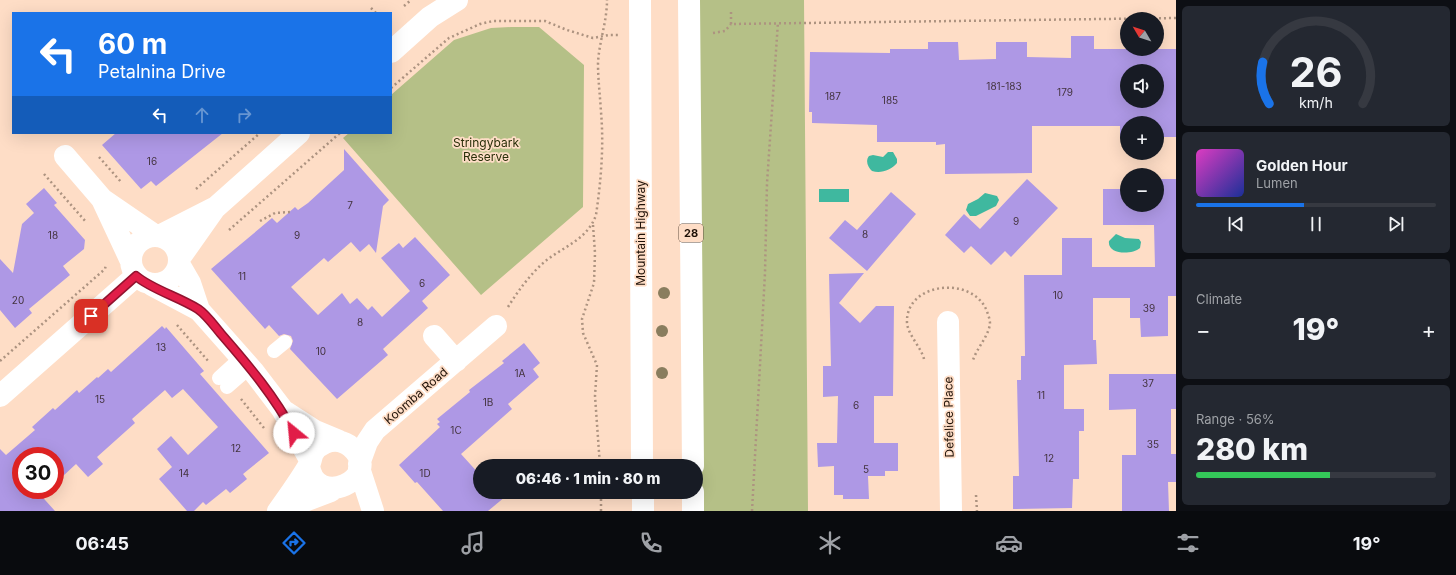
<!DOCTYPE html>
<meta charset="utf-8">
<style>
body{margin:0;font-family:Inter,sans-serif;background:#242831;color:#f1f3f6;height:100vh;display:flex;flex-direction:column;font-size:15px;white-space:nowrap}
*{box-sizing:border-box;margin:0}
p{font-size:13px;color:#9ea1a6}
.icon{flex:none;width:22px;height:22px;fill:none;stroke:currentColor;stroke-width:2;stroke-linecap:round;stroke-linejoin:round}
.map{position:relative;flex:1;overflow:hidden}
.details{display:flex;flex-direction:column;gap:6px;padding:6px;background:#0d0f14;width:280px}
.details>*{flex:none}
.top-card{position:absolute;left:12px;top:12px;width:380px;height:122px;border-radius:0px;box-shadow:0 4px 16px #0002;background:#1a73e8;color:#fff;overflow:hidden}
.needle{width:26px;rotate:309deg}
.controls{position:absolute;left:1120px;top:12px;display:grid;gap:8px}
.controls a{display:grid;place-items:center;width:44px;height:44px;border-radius:50%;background:#171b24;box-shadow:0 4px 16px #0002;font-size:20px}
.speed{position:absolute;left:12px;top:447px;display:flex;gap:8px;font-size:20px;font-weight:700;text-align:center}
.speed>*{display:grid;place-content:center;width:52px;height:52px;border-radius:50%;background:#171b24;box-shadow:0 4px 16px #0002;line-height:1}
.speed .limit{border:6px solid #d22;background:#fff;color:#111}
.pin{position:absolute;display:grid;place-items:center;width:34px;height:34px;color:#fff;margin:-17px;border-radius:8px;box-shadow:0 2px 6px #0006}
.me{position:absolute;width:44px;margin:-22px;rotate:332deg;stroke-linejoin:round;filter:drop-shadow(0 0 3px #0008)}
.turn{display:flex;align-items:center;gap:14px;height:84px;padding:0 20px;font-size:18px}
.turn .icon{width:52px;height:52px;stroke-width:2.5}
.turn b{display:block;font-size:28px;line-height:34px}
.lanes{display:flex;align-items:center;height:38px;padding:0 20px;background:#0003;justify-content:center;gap:20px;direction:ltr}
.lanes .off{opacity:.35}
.big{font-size:30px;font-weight:800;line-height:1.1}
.details .widget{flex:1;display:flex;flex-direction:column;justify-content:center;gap:6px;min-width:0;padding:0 14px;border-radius:6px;background:#242831}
.details .dial{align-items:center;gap:0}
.dial svg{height:104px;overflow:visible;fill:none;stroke:#363941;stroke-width:7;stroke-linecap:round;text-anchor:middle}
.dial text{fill:#f1f3f6;stroke:none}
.song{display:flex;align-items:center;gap:12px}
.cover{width:48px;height:48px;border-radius:6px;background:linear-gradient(135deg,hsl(310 70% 55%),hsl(230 70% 35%))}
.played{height:4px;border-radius:2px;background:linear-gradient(90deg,#1a73e8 45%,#363941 45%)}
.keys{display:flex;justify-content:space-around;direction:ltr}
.heat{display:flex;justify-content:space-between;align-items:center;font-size:22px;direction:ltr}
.charge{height:6px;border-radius:3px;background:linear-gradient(90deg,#34c759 56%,#363941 0)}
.trip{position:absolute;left:473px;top:459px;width:230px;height:40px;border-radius:20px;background:#171b24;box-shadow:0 4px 16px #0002;font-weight:800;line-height:40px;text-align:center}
.tab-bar{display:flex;height:64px;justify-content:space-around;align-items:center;background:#090b0e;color:#9ea1a6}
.tab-bar .icon{width:28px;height:28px}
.tab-bar .on{color:#1a73e8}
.tab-bar b{font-size:18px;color:#f1f3f6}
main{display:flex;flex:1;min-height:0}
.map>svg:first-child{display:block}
</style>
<main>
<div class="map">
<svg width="1176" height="511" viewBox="0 0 1176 511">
<rect width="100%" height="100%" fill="#feddc6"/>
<!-- green -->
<path fill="#b5c087" d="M689,0H804L808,511H695L696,466Z
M511,27H539L584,65L583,207L481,295L343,138L349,133H391V95L454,40L491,28Z"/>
<!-- water -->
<path fill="#3fb89f" d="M888,152H893L897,159V163C891,170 881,174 872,171C868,167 865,161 869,156L873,155L883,157Z
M819,189H849V202H819Z
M985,193L997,196L999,200L996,206L976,216H970L966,210L968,204L978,199Z
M1116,234L1125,238L1139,239L1141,242L1140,248C1132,255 1107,255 1109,241Z"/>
<!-- building -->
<path fill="#ae98e5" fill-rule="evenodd" d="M1071,36H1094V49H1176V137H1157V123H1127V137H1120V126H1032V173L945,174V144L936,145V142H877V125L812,123V112H809L810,52L890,53V49H928V42H958L959,60L996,59V42H1027V57L1071,58ZM1127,71H1157V101H1127Z
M116,133H223L156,186L151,181L141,189L102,145Z
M344,149L389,200L383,206L376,253L369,244L360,252L351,242L328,262L324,258L291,287L318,315L342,293L350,304L357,298L368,310L372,306L382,317L410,291L381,258L399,243L403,248L415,237L450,275L422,301L428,308L383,349L388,355L337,399L290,349L293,341L291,336L284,334L279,336L269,325L265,329L211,269L272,218L277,223L295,207L298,210L308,203L344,170Z
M1027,179L1058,208L1011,257L1005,251L991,265L971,246L964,253L945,235L964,214L980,229Z
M1157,179H1176V296H1168V336L1141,337L1140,318H1130V298H1093V340H1096L1097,364L1064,365V409H1084V431H1079V479H1073L1072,508L1013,509V476H1019L1017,380H1021V356H1025L1024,275H1062V238H1092V267H1155L1154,225H1103V189H1127V205H1157Z
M44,188L57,203L54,205L85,240L84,249L63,266L70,275L29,309L32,313L15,328L0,310V259L13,273L22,224L34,213L26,204Z
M891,192L916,214L867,271L829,238L845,220L857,230Z
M864,273L839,303L860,323L876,306H894L893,396H874V443H898V471H885V476H868L869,499H843V495H834V466L818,467L817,443H837L838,396L823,397V366H831L829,274Z
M162,326L165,329L166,327L204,371L200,374L269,453L243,474L247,479L230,493L226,489L206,505L203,502L194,511H187L159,479L172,467L157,449L171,436L188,455L218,427L183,389L172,398L165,390L132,419L135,423L97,457L103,464L88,477L76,464L63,476L55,474V456H21V466L14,465L21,473V490H36L55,511H0V449L6,455L35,430L32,427L53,408L55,410L77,390L79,393L97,377L98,378L108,369L111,372Z
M524,343L540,363L533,369L539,377L508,404L512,409L461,454L480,475V492H511L488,511H443L417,482L415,483L399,465L440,427L437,424L440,422L437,419L470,392L469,390L504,363L502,361Z
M1109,374H1176V409H1171V454H1176V482H1168L1169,511H1122V455H1136V409L1109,410Z"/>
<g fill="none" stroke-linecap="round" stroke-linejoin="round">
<!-- path -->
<path stroke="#ad9380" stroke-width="2.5" stroke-dasharray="2 3" stroke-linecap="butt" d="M404,6L411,0
M371,8L376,13
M731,12V24L1176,18
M713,33L725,31L731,24
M391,88L449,38L480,24L493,21H545L567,30L593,38L609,35H618
M99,157L122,183
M44,174L86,222
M196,189L260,133
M260,221L275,213L290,212
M593,225L595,253L594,283L582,319L583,333L597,365L595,396L600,466
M229,230L340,133
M508,307C518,291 529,276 542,264C561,247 587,241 596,215C601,181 604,146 601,112C600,95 598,80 598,63C599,42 607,22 607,0
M177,325L209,362
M924,359C921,347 908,335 907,323C905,283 970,275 986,309C988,314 990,319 990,324C988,337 977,348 973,360
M0,361L105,269L106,264
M241,399L264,428
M976,495L977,511
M601,511V492
M752,511L765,273L767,183L778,22"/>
<!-- lane -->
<path stroke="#fff" stroke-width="14" d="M274,351L285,342
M219,378L241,358
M227,387L250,367"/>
<!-- street -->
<path stroke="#fff" stroke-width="22" d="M391,52L430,17L457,0
M65,156L102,199L130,259
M102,199L156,236
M131 260a24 24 0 1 1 48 0a24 24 0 1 1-48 0Z
M159,236L214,208
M179,259L215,208L299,133
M179,264L190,283L199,310
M152,285L199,310L253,371L282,409L310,460
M948,322L951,511
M434,336L456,361
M0,396L136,276
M284,411L315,431L339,441
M359,464L367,442L375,430L496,326
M359,468L373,511
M279,510C289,496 299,482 308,467C311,463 311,457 313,453C316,448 320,445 325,443C334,439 344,441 351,447C386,478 314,511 309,465
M278,511L331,491"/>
<!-- primary -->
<path stroke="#fff" stroke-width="22" d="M640,0L642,466
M689,0L693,466
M643,492V511
M693,492V511"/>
</g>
<!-- trees -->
<g fill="#897d5e">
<circle cx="664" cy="293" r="6"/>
<circle cx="662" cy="331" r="6"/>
<circle cx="662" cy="373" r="6"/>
</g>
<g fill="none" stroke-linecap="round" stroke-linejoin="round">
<!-- route casing -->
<g stroke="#92132f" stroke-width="10">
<path id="route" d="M91,316L136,276C151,289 179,297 198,309C207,315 215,327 222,335C249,366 275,397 294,433"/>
</g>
<!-- route -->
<use href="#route" stroke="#e11d48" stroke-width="7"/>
</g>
<g text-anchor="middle" stroke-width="3.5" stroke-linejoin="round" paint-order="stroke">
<!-- number labels -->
<g font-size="10" fill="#43333e">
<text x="1004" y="90">181-183</text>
<text x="1065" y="96">179</text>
<text x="833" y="100">187</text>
<text x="890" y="104">185</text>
<text x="152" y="165">16</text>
<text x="350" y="209">7</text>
<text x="1016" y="225">9</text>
<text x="865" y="238">8</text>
<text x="53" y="239">18</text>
<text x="297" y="239">9</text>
<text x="242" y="280">11</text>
<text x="422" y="287">6</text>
<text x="1058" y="299">10</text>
<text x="18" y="304">20</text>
<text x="1149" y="312">39</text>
<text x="360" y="326">8</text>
<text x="161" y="351">13</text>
<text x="321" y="355">10</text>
<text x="520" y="377">1A</text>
<text x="1148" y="387">37</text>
<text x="1041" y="399">11</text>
<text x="100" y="403">15</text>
<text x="488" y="406">1B</text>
<text x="856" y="409">6</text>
<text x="456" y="434">1C</text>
<text x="1153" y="448">35</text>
<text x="236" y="452">12</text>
<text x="1049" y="462">12</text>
<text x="866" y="473">5</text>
<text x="184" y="477">14</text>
<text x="425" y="477">1D</text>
</g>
<!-- shield labels -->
<rect fill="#feddc6" stroke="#624e40" stroke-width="1" x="679" y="224" width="24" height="18" rx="3"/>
<g font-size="11" font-weight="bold" fill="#1f1107">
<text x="691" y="237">28</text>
</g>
<!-- park labels -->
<g font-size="12" fill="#2a2f09" stroke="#feddc6">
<text x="486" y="147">Stringybark<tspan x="486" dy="14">Reserve</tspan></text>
</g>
<!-- street labels -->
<g font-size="12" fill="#1f1107" stroke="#feddc6">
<text transform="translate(641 233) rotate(-90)" y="4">Mountain Highway</text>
<text transform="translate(416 396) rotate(-41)" y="4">Koomba Road</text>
<text transform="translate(949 417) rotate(-91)" y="4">Defelice Place</text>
</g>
</g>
</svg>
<div class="controls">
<a><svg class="needle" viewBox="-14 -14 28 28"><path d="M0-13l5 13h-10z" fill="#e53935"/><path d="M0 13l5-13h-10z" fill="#9ea1a6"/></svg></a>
<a><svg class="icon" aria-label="sound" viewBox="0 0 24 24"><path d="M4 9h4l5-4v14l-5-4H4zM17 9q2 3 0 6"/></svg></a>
<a>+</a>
<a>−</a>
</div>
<div class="speed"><div class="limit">30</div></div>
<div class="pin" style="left:91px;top:316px;background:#d93025"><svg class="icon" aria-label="arrive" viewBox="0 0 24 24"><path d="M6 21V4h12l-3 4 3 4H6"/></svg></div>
<svg class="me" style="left:294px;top:433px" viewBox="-20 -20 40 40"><circle r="19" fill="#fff"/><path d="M0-13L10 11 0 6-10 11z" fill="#e11d48"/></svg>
<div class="trip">06:46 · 1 min · 80 m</div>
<div class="top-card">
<div class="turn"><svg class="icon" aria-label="left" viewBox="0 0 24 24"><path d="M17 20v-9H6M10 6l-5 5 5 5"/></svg><div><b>60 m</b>Petalnina Drive</div></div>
<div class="lanes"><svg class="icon" aria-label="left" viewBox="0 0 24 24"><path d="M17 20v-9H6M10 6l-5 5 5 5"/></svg><svg class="icon off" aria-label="ahead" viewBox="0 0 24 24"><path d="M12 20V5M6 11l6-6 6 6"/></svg><svg class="icon off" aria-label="right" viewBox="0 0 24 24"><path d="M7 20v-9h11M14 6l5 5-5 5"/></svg></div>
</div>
</div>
<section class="details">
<div class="widget dial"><svg viewBox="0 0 100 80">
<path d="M14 69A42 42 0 1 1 86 69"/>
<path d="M14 69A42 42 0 0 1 9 37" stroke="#1a73e8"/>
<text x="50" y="56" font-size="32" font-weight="700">26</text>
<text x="50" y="72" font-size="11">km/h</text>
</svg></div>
<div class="widget">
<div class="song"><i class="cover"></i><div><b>Golden Hour</b><p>Lumen</p></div></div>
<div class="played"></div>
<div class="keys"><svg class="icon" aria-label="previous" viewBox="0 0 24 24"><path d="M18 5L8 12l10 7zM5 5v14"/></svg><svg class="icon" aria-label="pause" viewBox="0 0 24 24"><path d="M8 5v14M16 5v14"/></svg><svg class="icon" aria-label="next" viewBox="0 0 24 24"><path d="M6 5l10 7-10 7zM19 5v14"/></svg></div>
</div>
<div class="widget"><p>Climate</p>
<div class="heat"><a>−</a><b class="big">19°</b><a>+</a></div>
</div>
<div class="widget"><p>Range · 56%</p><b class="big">280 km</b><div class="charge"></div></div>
</section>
</main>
<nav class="tab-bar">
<b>06:45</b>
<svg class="icon on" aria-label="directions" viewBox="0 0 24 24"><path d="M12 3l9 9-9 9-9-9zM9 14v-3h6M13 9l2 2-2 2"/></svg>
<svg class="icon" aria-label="music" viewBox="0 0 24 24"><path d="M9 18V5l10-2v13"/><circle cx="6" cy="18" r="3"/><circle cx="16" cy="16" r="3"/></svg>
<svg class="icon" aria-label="phone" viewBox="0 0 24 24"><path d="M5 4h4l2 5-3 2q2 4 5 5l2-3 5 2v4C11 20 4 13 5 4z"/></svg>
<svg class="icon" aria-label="climate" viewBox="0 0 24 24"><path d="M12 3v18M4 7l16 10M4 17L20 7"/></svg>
<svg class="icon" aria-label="car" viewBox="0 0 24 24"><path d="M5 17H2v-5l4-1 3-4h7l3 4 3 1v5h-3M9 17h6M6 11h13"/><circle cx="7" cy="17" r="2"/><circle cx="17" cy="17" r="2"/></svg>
<svg class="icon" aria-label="filters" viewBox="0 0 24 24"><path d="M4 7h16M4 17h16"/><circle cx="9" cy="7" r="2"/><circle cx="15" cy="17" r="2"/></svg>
<b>19°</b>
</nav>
